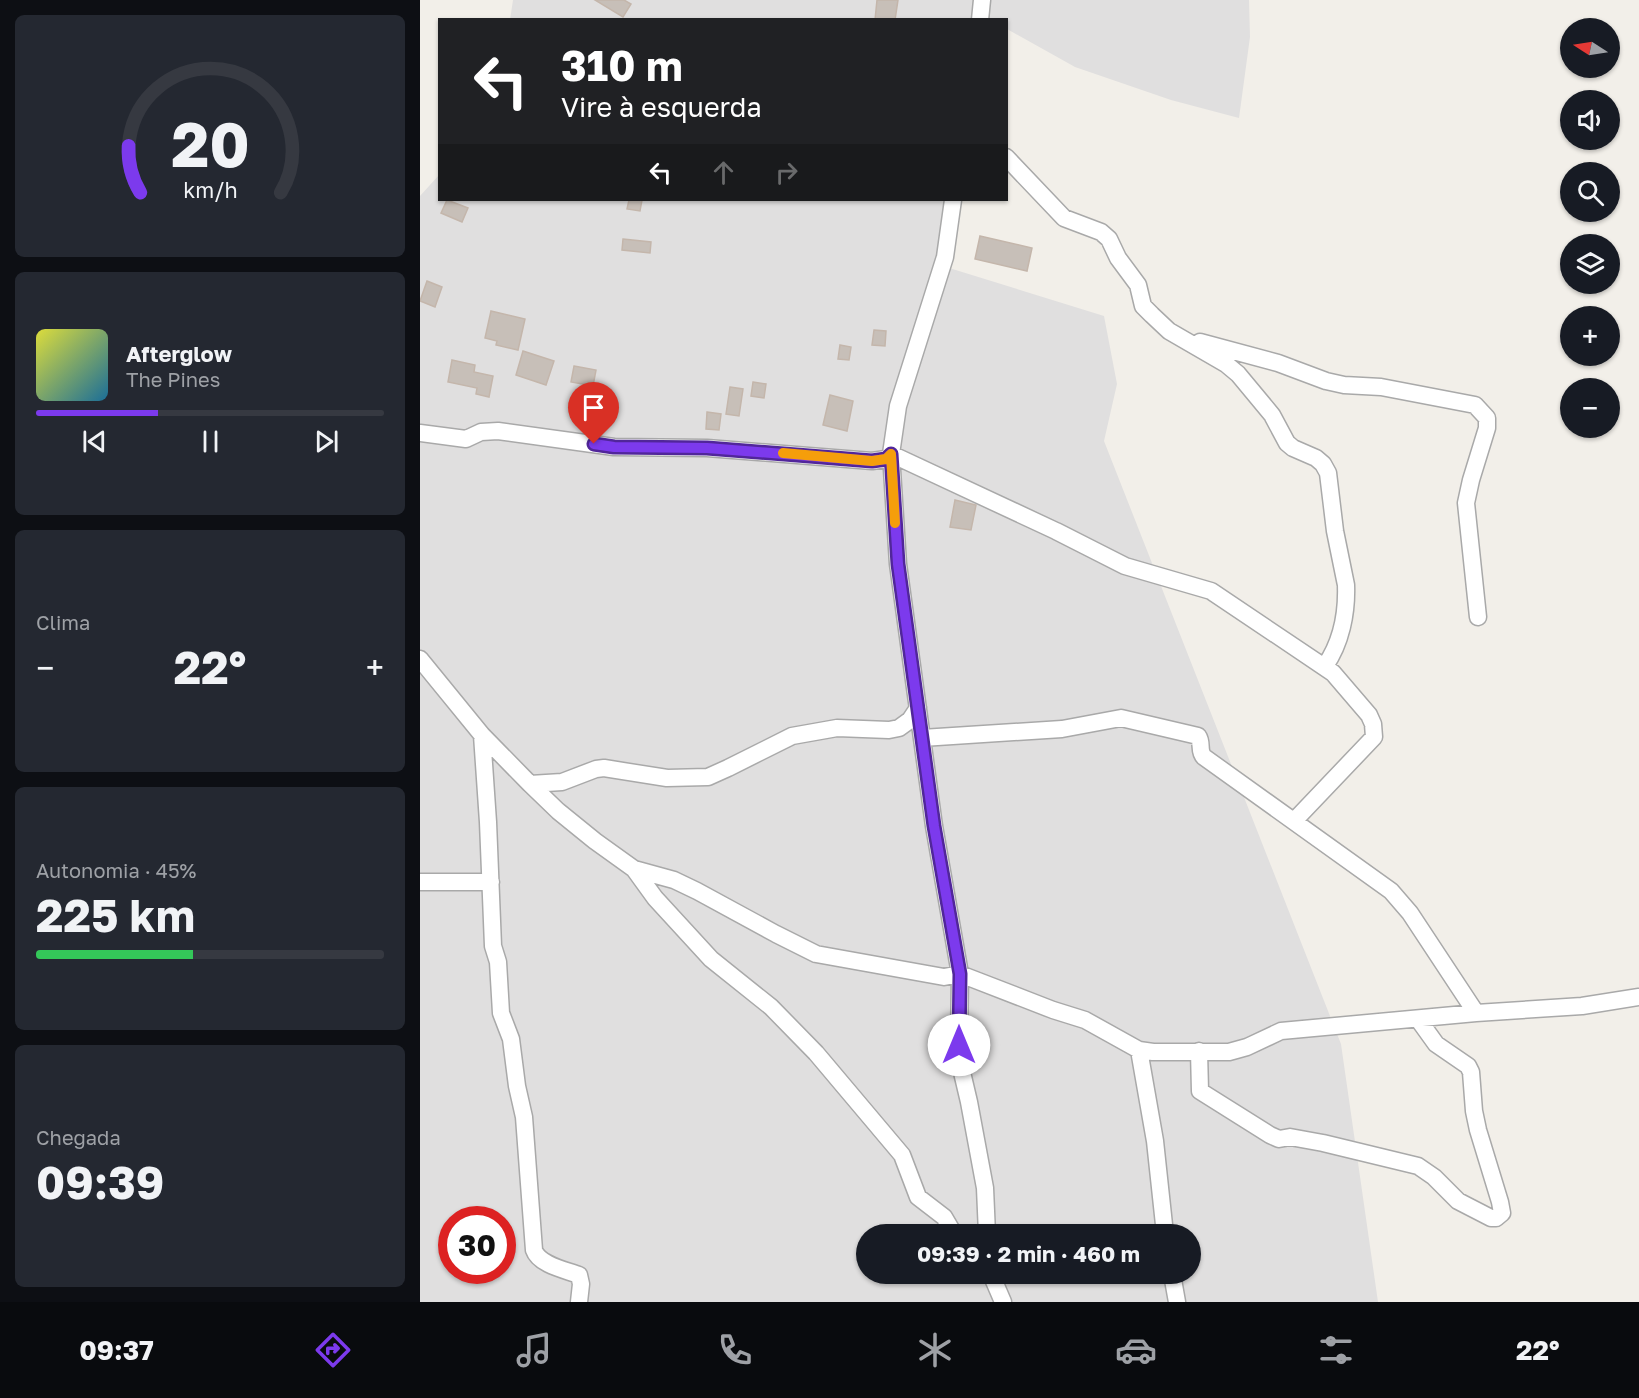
<!DOCTYPE html>
<html lang="pt">
<meta charset="utf-8">
<style>
body{margin:0;font-family:"Golos Text",sans-serif;background:#242831;color:#f1f3f6;height:100vh;display:flex;flex-direction:column;font-size:22px;white-space:nowrap}
*{box-sizing:border-box;margin:0}
p{font-size:20px;color:#9ea1a6}
.icon{flex:none;width:33px;height:33px;fill:none;stroke:currentColor;stroke-width:2;stroke-linecap:round;stroke-linejoin:round}
.map{position:relative;flex:1;overflow:hidden}
.side{display:flex;flex-direction:column;gap:15px;padding:15px;background:#0d0f14;width:420px}
.side>*{flex:none}
.top-card{position:absolute;left:18px;top:18px;width:570px;height:183px;border-radius:0px;box-shadow:0 2px 4px #0004;background:#202124;color:#fff;overflow:hidden}
.needle{width:39px;rotate:282deg}
.tools{position:absolute;left:1140px;top:18px;display:grid;gap:12px}
.tools a{display:grid;place-items:center;width:60px;height:60px;border-radius:50%;background:#171b24;box-shadow:0 2px 4px #0004;font-size:30px}
.speed{position:absolute;left:18px;top:1206px;display:flex;gap:12px;font-size:30px;font-weight:700;text-align:center}
.speed>*{display:grid;place-content:center;width:78px;height:78px;border-radius:50%;background:#171b24;box-shadow:0 2px 4px #0004;line-height:1}
.speed .limit{border:9px solid #d22;background:#fff;color:#111}
.pin{position:absolute;display:grid;place-items:center;width:51px;height:51px;color:#fff;margin:-62px -26px;border-radius:50% 50% 50% 0;rotate:-45deg;box-shadow:0 0 6px #0007}
.pin .icon{rotate:45deg}
.me{position:absolute;width:66px;margin:-33px;rotate:0deg;stroke-linejoin:round;filter:drop-shadow(0 0 4px #0008)}
.turn{display:flex;align-items:center;gap:21px;height:126px;padding:0 24px;font-size:27px}
.turn .icon{width:78px;height:78px;stroke-width:2.5}
.turn b{display:block;font-size:42px;line-height:51px}
.lanes{display:flex;align-items:center;height:57px;padding:0 24px;background:#0003;justify-content:center;gap:30px;direction:ltr}
.lanes .off{opacity:.35}
.big{font-size:45px;font-weight:700;line-height:1.1}
.side .widget{flex:1;display:flex;flex-direction:column;justify-content:center;gap:9px;min-width:0;padding:0 21px;border-radius:9px;background:#242831}
.side .dial{align-items:center;gap:0}
.dial svg{height:156px;overflow:visible;fill:none;stroke:#363941;stroke-width:7;stroke-linecap:round;text-anchor:middle}
.dial text{fill:#f1f3f6;stroke:none}
.song{display:flex;align-items:center;gap:18px}
.cover{width:72px;height:72px;border-radius:9px;background:linear-gradient(135deg,hsl(60 70% 55%),hsl(200 70% 35%))}
.played{height:6px;border-radius:3px;background:linear-gradient(90deg,#7c3aed 35%,#363941 35%)}
.keys{display:flex;justify-content:space-around;direction:ltr}
.heat{display:flex;justify-content:space-between;align-items:center;font-size:33px;direction:ltr}
.charge{height:9px;border-radius:4px;background:linear-gradient(90deg,#34c759 45%,#363941 0)}
.trip{position:absolute;left:436px;top:1224px;width:345px;height:60px;border-radius:30px;background:#171b24;box-shadow:0 2px 4px #0004;font-weight:700;line-height:60px;text-align:center}
.tabs{display:flex;height:96px;justify-content:space-around;align-items:center;background:#090b0e;color:#9ea1a6}
.tabs .icon{width:42px;height:42px}
.tabs .on{color:#7c3aed}
.tabs b{font-size:27px;color:#f1f3f6}
main{display:flex;flex:1;min-height:0}
.map>svg:first-child{display:block}
</style>
<main>
<section class="side">
<div class="widget dial"><svg viewBox="0 0 100 80">
<path d="M14 69A42 42 0 1 1 86 69"/>
<path d="M14 69A42 42 0 0 1 8 45" stroke="#7c3aed"/>
<text x="50" y="56" font-size="32" font-weight="700">20</text>
<text x="50" y="72" font-size="11">km/h</text>
</svg></div>
<div class="widget">
<div class="song"><i class="cover"></i><div><b>Afterglow</b><p>The Pines</p></div></div>
<div class="played"></div>
<div class="keys"><svg class="icon" aria-label="previous" viewBox="0 0 24 24"><path d="M18 5L8 12l10 7zM5 5v14"/></svg><svg class="icon" aria-label="pause" viewBox="0 0 24 24"><path d="M8 5v14M16 5v14"/></svg><svg class="icon" aria-label="next" viewBox="0 0 24 24"><path d="M6 5l10 7-10 7zM19 5v14"/></svg></div>
</div>
<div class="widget"><p>Clima</p>
<div class="heat"><a>−</a><b class="big">22°</b><a>+</a></div>
</div>
<div class="widget"><p>Autonomia · 45%</p><b class="big">225 km</b><div class="charge"></div></div>
<div class="widget"><p>Chegada</p><b class="big">09:39</b></div>
</section>
<div class="map">
<svg width="1219" height="1302" viewBox="0 0 1219 1302">
<rect width="100%" height="100%" fill="#f2efe9"/>
<!-- residential -->
<path fill="#e0dfdf" fill-rule="evenodd" d="M93,0H829L830,37L819,118L751,100L655,67L587,29L586,20L569,19L563,16L562,20H90Z
M19,175L20,200H536L526,267L684,316L697,384L684,441L921,1044L958,1302H0V196ZM32,1220H82V1270H32ZM447,1234H771V1274H447Z"/>
<!-- building -->
<path fill="#c7bfb8" stroke="#c4b6ab" stroke-width="1.5" d="M175,0H204L211,4L203,17Z
M457,0H478L475,20H455Z
M27,200L48,208L42,222L21,213Z
M209,200H222L220,211L207,209Z
M560,236L612,248L607,271L555,259Z
M203,239L231,242L230,253L202,250Z
M7,281L22,287L15,307L0,301Z
M71,311L105,319L98,350L76,345L77,341L65,338Z
M454,330L466,331L465,346L452,345Z
M420,345L431,347L429,360L418,359Z
M103,351L134,361L126,385L96,375Z
M32,360L55,365L54,372L73,376L69,397L56,394L57,388L28,382Z
M154,366L176,370L173,386L151,382Z
M333,382L346,384L344,398L331,396Z
M310,387L323,389L319,416L306,414Z
M410,395L433,401L427,431L403,425Z
M287,412L301,414L299,430L286,429Z
M535,500L556,505L551,530L530,527Z"/>
<g fill="none" stroke-linecap="round" stroke-linejoin="round">
<!-- minor casing -->
<g stroke="#a9a9a9" stroke-width="19">
<path id="minor" d="M560,20L562,0
M586,157L644,218L681,232L689,239L698,258L718,285L723,306L732,315L749,331L806,364L818,374L852,415L867,443L873,448L896,458L903,464L908,473L915,531L926,585C927,613 921,643 905,666
M533,200L525,257L478,406L471,454L478,564L514,826L540,974L539,1045L541,1068L549,1102L565,1188L567,1234
M780,342L858,363L906,381L924,385L961,387L1055,405L1067,418V428L1051,480L1046,503L1058,617
M0,433L46,439L61,432L78,431L194,447L287,448L452,461L466,459L471,454L636,531L705,566L791,591L913,673L949,715L953,724L954,737L874,821
M0,659L62,735L110,784L138,811L175,841L214,869L235,898L291,959L351,1007L396,1053L482,1155L498,1197L524,1217L534,1234
M62,735L68,822L73,946L78,962L81,1013L91,1039L97,1086L104,1117L114,1250C119,1265 146,1270 159,1275L161,1284L159,1302
M502,738L642,729L701,718L778,736C783,743 778,751 784,757L971,891L990,913L1056,1013
M110,784L142,782L176,769L184,768L247,778L288,777L308,768L372,736L417,728L469,730L479,728L490,720L498,708
M214,869L254,880L277,891L356,934L396,954L524,977L540,974L633,1010L665,1020L719,1050L733,1052H809L827,1047L861,1031L1056,1013L1162,1006L1219,997
M0,882H71
M719,1050L735,1141L745,1234
M779,1051L780,1091L850,1135L859,1139L870,1137L903,1143L998,1166L1014,1177L1038,1201L1071,1218H1076L1082,1213L1080,1202L1058,1130L1054,1111L1051,1072L1048,1066L1016,1044L998,1019
M571,1274L583,1302
M752,1274L757,1302"/>
</g>
<!-- minor -->
<use href="#minor" stroke="#fff" stroke-width="16"/>
</g>
<g fill="none" stroke-linecap="round" stroke-linejoin="round">
<!-- route casing -->
<g stroke="#51269a" stroke-width="15">
<path id="route" d="M174,444L194,447L287,448L452,461L466,459L471,454L478,564L514,826L540,974L539,1045"/>
</g>
<!-- route -->
<use href="#route" stroke="#7c3aed" stroke-width="10"/>
<!-- slow -->
<path stroke="#f59e0b" stroke-width="10" d="M363,453L452,461L466,459L471,454L475,523"/>
</g>
</svg>
<div class="tools">
<a><svg class="needle" viewBox="-14 -14 28 28"><path d="M0-13l5 13h-10z" fill="#e53935"/><path d="M0 13l5-13h-10z" fill="#9ea1a6"/></svg></a>
<a><svg class="icon" aria-label="sound" viewBox="0 0 24 24"><path d="M4 9h4l5-4v14l-5-4H4zM17 9q2 3 0 6"/></svg></a>
<a><svg class="icon" aria-label="search" viewBox="0 0 24 24"><circle cx="10" cy="10" r="6"/><path d="M15 15l6 6"/></svg></a>
<a><svg class="icon" aria-label="layers" viewBox="0 0 24 24"><path d="M12 4l9 5-9 5-9-5zM3 14l9 5 9-5"/></svg></a>
<a>+</a>
<a>−</a>
</div>
<div class="speed"><div class="limit">30</div></div>
<div class="pin" style="left:174px;top:444px;background:#d93025"><svg class="icon" aria-label="arrive" viewBox="0 0 24 24"><path d="M6 21V4h12l-3 4 3 4H6"/></svg></div>
<svg class="me" style="left:539px;top:1045px" viewBox="-20 -20 40 40"><circle r="19" fill="#fff"/><path d="M0-13L10 11 0 6-10 11z" fill="#7c3aed"/></svg>
<div class="trip">09:39 · 2 min · 460 m</div>
<div class="top-card">
<div class="turn"><svg class="icon" aria-label="left" viewBox="0 0 24 24"><path d="M17 20v-9H6M10 6l-5 5 5 5"/></svg><div><b>310 m</b>Vire à esquerda</div></div>
<div class="lanes"><svg class="icon" aria-label="left" viewBox="0 0 24 24"><path d="M17 20v-9H6M10 6l-5 5 5 5"/></svg><svg class="icon off" aria-label="ahead" viewBox="0 0 24 24"><path d="M12 20V5M6 11l6-6 6 6"/></svg><svg class="icon off" aria-label="right" viewBox="0 0 24 24"><path d="M7 20v-9h11M14 6l5 5-5 5"/></svg></div>
</div>
</div>
</main>
<nav class="tabs">
<b>09:37</b>
<svg class="icon on" aria-label="directions" viewBox="0 0 24 24"><path d="M12 3l9 9-9 9-9-9zM9 14v-3h6M13 9l2 2-2 2"/></svg>
<svg class="icon" aria-label="music" viewBox="0 0 24 24"><path d="M9 18V5l10-2v13"/><circle cx="6" cy="18" r="3"/><circle cx="16" cy="16" r="3"/></svg>
<svg class="icon" aria-label="phone" viewBox="0 0 24 24"><path d="M5 4h4l2 5-3 2q2 4 5 5l2-3 5 2v4C11 20 4 13 5 4z"/></svg>
<svg class="icon" aria-label="climate" viewBox="0 0 24 24"><path d="M12 3v18M4 7l16 10M4 17L20 7"/></svg>
<svg class="icon" aria-label="car" viewBox="0 0 24 24"><path d="M5 17H2v-5l4-1 3-4h7l3 4 3 1v5h-3M9 17h6M6 11h13"/><circle cx="7" cy="17" r="2"/><circle cx="17" cy="17" r="2"/></svg>
<svg class="icon" aria-label="filters" viewBox="0 0 24 24"><path d="M4 7h16M4 17h16"/><circle cx="9" cy="7" r="2"/><circle cx="15" cy="17" r="2"/></svg>
<b>22°</b>
</nav>
